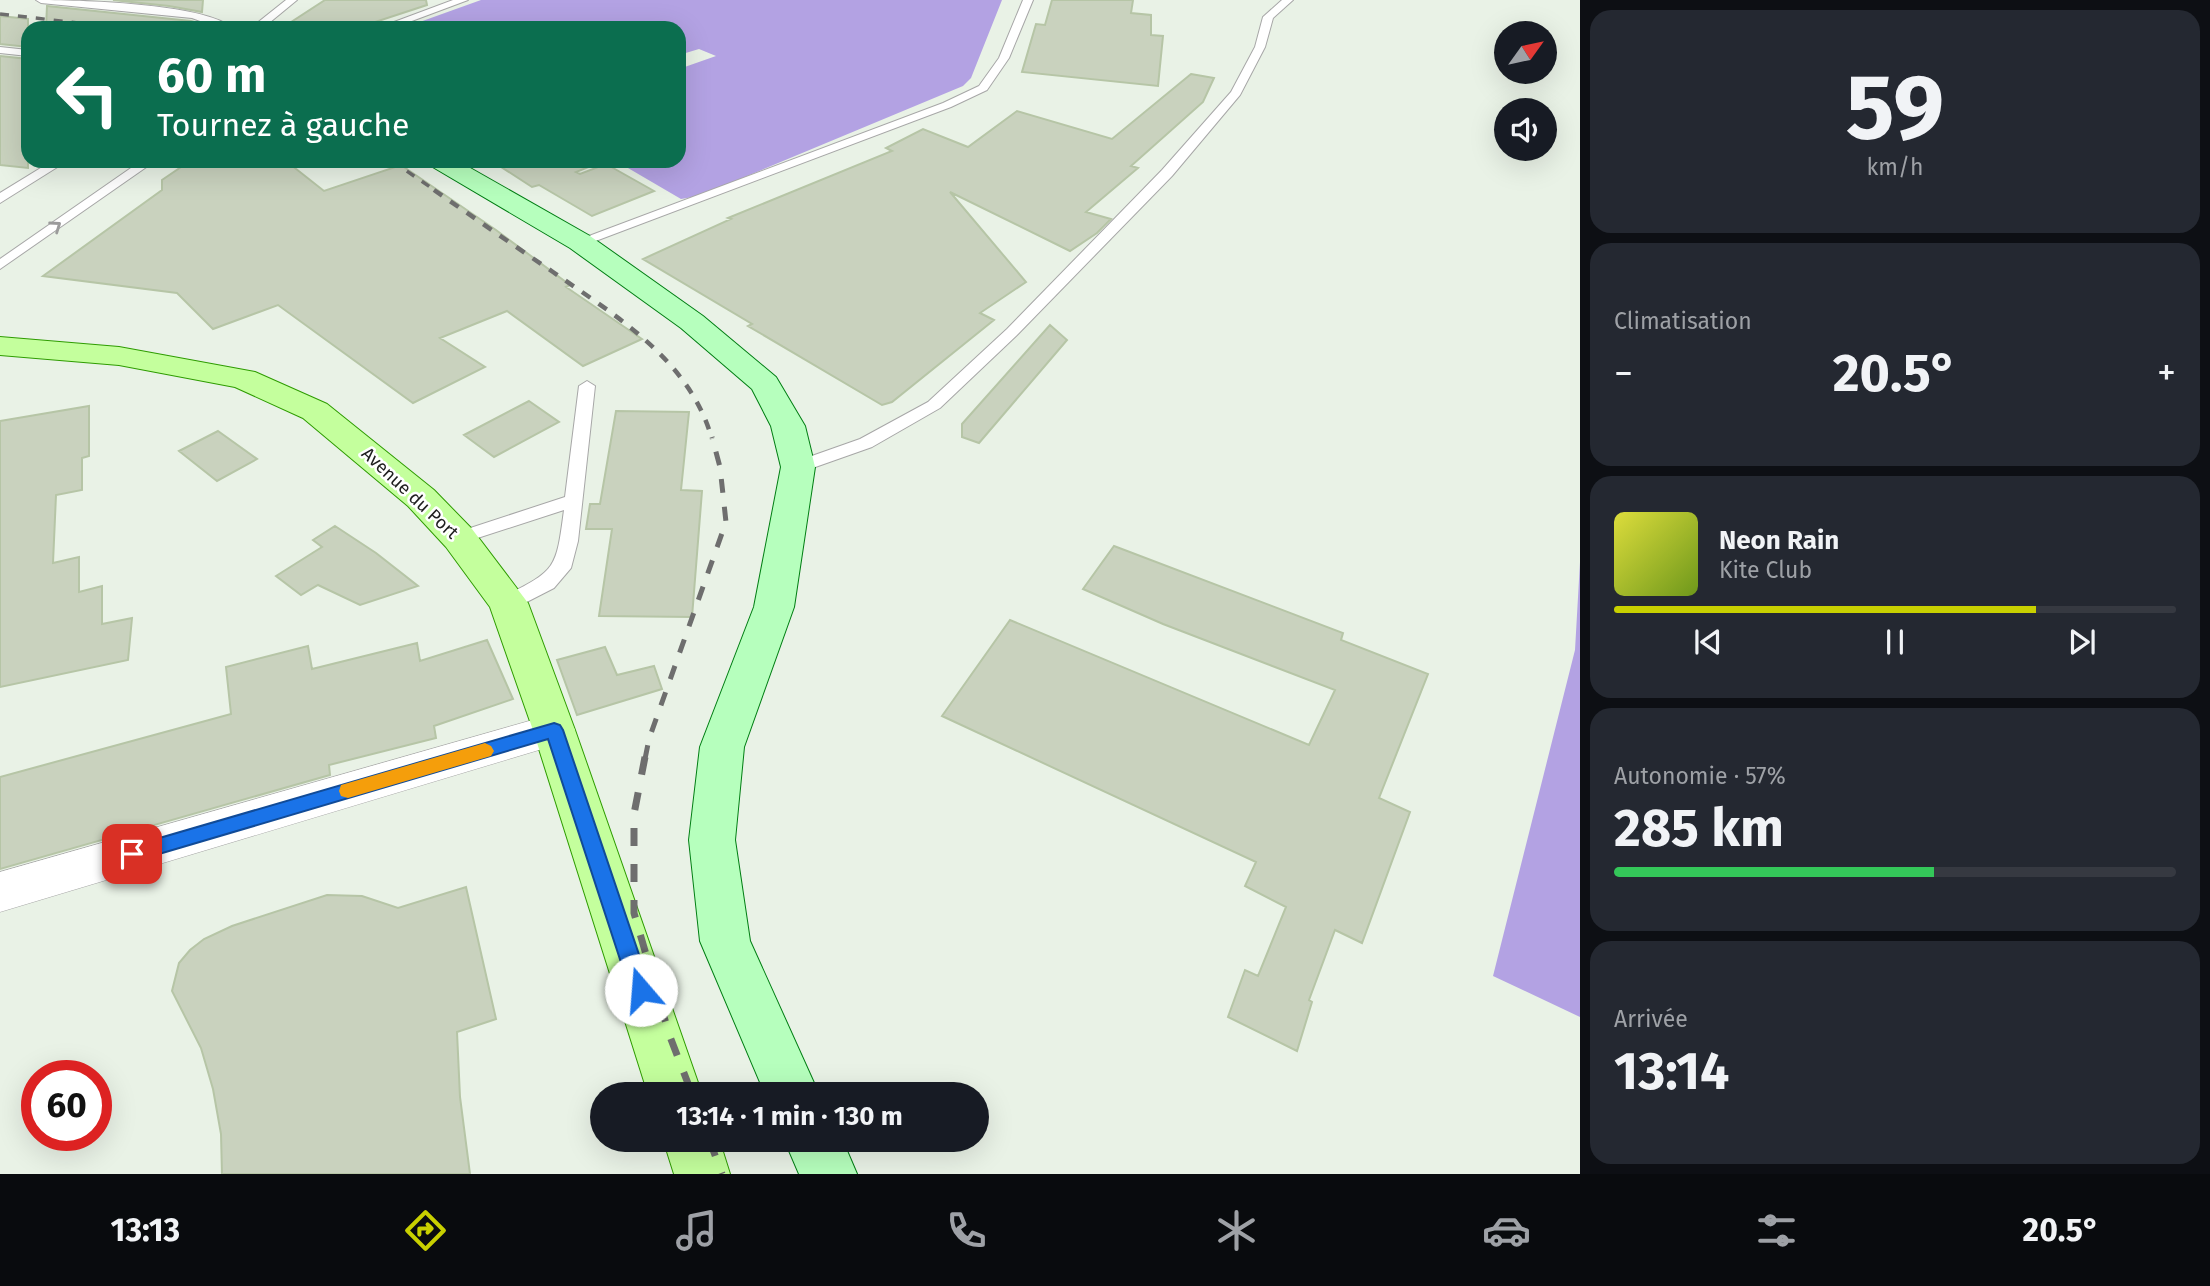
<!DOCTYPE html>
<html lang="fr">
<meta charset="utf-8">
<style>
body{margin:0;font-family:"Fira Sans",sans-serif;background:#242831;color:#f1f3f6;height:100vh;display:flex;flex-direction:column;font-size:26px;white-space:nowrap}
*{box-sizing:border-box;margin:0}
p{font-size:23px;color:#9ea1a6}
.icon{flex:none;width:38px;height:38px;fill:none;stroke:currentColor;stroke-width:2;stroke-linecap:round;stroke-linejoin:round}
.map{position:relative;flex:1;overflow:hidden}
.sheet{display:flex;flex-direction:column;gap:10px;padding:10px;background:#0d0f14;width:630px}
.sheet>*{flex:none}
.banner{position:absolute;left:21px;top:21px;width:665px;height:147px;border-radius:21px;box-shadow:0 7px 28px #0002;background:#0b6e4f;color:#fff;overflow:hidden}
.needle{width:46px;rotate:57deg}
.buttons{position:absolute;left:1494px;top:21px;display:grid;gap:14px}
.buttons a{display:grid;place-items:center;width:63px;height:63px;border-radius:50%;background:#171b24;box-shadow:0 7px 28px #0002;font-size:35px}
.speed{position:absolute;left:21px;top:1060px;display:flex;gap:14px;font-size:35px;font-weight:700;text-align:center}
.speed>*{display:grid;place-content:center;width:91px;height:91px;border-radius:50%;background:#171b24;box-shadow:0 7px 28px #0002;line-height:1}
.speed .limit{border:10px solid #d22;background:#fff;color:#111}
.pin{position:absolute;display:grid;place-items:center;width:60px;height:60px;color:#fff;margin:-30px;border-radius:14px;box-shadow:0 4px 10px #0006}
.me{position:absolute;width:77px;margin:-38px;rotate:342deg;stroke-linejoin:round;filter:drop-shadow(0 0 5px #0008)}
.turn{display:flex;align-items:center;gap:24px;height:147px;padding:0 21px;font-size:32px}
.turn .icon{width:91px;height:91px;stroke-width:2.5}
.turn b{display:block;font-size:49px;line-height:60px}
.big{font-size:52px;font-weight:700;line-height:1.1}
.sheet .card{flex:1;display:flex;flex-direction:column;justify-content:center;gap:10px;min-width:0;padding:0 24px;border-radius:21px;background:#242831}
.sheet .dial{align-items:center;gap:0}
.dial b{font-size:91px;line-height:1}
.song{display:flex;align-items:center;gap:21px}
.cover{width:84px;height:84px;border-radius:10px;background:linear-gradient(135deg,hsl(60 70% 55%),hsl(80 70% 35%))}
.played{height:7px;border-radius:4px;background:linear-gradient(90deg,#c8d000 75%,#363941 75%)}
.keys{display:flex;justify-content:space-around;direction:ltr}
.heat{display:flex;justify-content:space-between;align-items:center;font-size:38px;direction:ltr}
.charge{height:10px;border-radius:5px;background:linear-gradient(90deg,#34c759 57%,#363941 0)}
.trip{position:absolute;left:590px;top:1082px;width:399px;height:70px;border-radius:35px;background:#171b24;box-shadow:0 7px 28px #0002;font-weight:700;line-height:70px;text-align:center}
.dock{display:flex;height:112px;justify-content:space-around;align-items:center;background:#090b0e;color:#9ea1a6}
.dock .icon{width:49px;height:49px}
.dock .active{color:#c8d000}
.dock b{font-size:32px;color:#f1f3f6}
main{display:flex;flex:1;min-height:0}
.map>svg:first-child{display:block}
</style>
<main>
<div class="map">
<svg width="1580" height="1174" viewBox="0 0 1580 1174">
<rect width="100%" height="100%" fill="#e9f2e6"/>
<!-- water -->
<path fill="#b3a2e3" d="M481,0H1002L971,78L963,86L699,196L681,199L616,161H679V69L716,56L699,49L679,55V28H403Z
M1580,562V1017L1493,976L1575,650Z"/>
<!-- building -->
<path fill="#c9d2be" stroke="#b6c5a6" stroke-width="2" d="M113,0H203L202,12L169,6Z
M325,0H426L427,5L357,28H282Z
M1052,0H1133L1131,13L1151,15V35L1163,36L1158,86L1022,72L1036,24L1045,25Z
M47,6L191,21L202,24L201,28H46Z
M0,16L28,19V47L0,44Z
M0,56L28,59V168L0,165Z
M1191,74L1214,78L1203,102L1131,166L1138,168L1086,212L1111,219L1097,233L1070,251L950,192L1026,282L980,313L994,320L892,402L882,405L748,326L752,324L643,259L731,219L728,218L892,151L886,148L923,129L968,147L1017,111L1112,139Z
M190,161H286L324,191L401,165L496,230L570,285L566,287L642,339L583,366L507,311L440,338L485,367L413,403L278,305L213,329L177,293L43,276L162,190V180Z
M492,161H595L596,164L576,172L580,174L606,164L654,191L592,216L539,185L532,187Z
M1050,325L1067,340L979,443L962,437V424Z
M529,401L559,422L494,457L464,435Z
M89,406V456L82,458V490L56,495L53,563L79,557V592L102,586V624L132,618L128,660L0,687V421Z
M616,411L689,412L681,490L702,491L692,617L599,616L612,529H586L590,504H600Z
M218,431L257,459L217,481L179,451Z
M335,526L376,553L418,586L360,605L318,585L301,595L276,576L322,547L313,540Z
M1114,546L1343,633L1341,640L1428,674L1379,798L1410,812L1362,943L1335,930L1309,1000L1312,1002L1297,1051L1228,1017L1245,970L1258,976L1286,907L1245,886L1256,862L942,716L1010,620L1309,745L1335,690L1163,624L1083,589Z
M487,640L513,699L434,726L436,738L329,765L330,775L0,869V777L231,714L226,667L308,646L312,669L417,643L420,661Z
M605,647L617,675L654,666L662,689L577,715L557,660Z
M466,887L496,1019L457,1032L460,1097L470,1174H222L221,1134L213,1089L201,1048L172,991L179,963L190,950L204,939L232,926L327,895L362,896L398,908Z"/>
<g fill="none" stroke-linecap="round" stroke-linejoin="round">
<!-- lane casing -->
<g stroke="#a7a7a7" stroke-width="2">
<path id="lane" d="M36,0C76,0 205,3 232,28H219L192,18L41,3Z
M286,0H297L263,28H251Z
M453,0H468L393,28H378Z
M1023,0H1033L1009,58L987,90L951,107L585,245H575L573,242L943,103L979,86L999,58Z
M1282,0H1293L1273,18L1265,47L1240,95L1172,176L1017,335L940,408L872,447L804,471H792L789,467L792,463L860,439L928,402L1007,329L1162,170L1231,92L1255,47L1263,17Z
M0,47L28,50V56L0,53Z
M52,161H67L0,203V193Z
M141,161H155L0,269V259Z
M587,381L595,386L578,541L571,568L554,588L515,608H501L498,603L501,598C556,570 556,571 564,510L459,544L452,542L450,538L452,534L565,497L579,386Z"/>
</g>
<!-- street casing -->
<g stroke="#a7a7a7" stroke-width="1">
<path id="street" d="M554,714L569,719L575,730L569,741L0,912V872Z"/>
</g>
<!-- secondary casing -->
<g stroke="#007e13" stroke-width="2">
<path id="secondary" d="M427,161H458L590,236L703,316L776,377L805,426L815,467L794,607L744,747L735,840L750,941L819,1094H765L700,941L689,840L700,747L754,607L781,467L771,426L752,389L681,328L570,248L431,166Z
M784,1139H842L857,1174H799Z"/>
</g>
<!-- primary casing -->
<g stroke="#2e9c00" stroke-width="2">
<path id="primary" d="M0,337L119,347L255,372L327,404L434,490L472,529L528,603L575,730L702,1094H648L533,730L490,607L446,547L408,506L303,418L235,387L119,365L0,355Z
M663,1139H719L730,1174H674Z"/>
</g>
<!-- lane -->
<use href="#lane" fill="#fff" fill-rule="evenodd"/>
<!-- street -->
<use href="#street" fill="#fff" fill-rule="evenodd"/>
<!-- secondary -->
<use href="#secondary" fill="#b6ffbd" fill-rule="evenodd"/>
<!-- primary -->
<use href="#primary" fill="#c4ff9d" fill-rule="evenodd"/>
<!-- rail-far3 -->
<path stroke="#6e6e6e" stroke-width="3.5" stroke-dasharray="9 9" stroke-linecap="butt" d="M0,14L122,28
M392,161L436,191"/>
<!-- rail-far2 -->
<path stroke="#6e6e6e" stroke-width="4.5" stroke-dasharray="10 10" stroke-linecap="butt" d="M434,190C473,217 513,245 553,272C616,316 690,360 712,439"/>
<!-- rail-far1 -->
<path stroke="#6e6e6e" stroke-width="5" stroke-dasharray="14 14" stroke-linecap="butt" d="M645,759L649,739L726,522L720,467L712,437"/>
<!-- rail -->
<path stroke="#6e6e6e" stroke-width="7" stroke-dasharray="18 18" stroke-linecap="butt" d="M645,757L634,814V913L669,1034L692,1094
M709,1139L722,1174"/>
</g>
<!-- one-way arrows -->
<defs><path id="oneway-chevron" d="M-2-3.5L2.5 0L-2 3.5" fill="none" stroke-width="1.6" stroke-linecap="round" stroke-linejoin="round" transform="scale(1.75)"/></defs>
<use stroke="#9b9b9b" href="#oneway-chevron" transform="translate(56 226) rotate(-35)"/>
<!-- route -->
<path fill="#1a73e8" stroke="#114b97" stroke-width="2" d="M554,723L560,725L563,730L651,990L648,997L641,1000L633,997L630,990L548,739L132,862L125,860L122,854L125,848L132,846Z"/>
<!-- slow -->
<path fill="#f59e0b" d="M485,743L491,746L494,751L491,756L348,798L341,796L339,791L341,785L348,783Z"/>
<g text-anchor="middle" stroke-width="5" stroke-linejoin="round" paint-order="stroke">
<!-- street labels -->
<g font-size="18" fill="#202020" stroke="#fff">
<text transform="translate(410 493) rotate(43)" y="6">Avenue du Port</text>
</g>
</g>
</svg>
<div class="buttons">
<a><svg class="needle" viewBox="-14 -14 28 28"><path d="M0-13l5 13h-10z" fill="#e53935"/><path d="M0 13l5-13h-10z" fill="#9ea1a6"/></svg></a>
<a><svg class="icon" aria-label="sound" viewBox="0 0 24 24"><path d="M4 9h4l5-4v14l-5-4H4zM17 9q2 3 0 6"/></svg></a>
</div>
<div class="speed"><div class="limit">60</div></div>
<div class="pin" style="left:132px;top:854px;background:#d93025"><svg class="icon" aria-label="arrive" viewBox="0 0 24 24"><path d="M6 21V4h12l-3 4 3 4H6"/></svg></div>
<svg class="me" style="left:641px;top:990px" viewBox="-20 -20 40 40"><circle r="19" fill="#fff"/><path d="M0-13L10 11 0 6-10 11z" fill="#1a73e8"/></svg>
<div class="trip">13:14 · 1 min · 130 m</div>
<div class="banner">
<div class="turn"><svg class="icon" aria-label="left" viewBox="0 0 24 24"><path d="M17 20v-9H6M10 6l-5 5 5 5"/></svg><div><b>60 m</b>Tournez à gauche</div></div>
</div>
</div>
<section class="sheet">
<div class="card dial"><b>59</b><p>km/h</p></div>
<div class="card"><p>Climatisation</p>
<div class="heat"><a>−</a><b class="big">20.5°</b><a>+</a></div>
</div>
<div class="card">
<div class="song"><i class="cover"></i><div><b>Neon Rain</b><p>Kite Club</p></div></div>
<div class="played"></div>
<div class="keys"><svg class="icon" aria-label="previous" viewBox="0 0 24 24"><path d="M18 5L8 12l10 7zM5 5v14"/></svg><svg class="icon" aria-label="pause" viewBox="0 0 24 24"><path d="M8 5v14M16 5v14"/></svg><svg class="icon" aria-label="next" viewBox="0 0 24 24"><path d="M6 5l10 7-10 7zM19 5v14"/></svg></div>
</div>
<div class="card"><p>Autonomie · 57%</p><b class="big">285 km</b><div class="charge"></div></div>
<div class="card"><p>Arrivée</p><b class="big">13:14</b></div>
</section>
</main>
<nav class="dock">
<b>13:13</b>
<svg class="icon active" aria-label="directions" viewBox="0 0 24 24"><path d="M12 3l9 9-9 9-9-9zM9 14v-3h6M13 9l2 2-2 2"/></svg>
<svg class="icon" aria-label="music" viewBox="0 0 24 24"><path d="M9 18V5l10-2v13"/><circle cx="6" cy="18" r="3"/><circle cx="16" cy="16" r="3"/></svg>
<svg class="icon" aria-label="phone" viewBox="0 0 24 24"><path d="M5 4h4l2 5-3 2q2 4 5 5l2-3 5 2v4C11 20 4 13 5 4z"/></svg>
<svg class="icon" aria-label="climate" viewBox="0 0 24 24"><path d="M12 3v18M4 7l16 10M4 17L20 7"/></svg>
<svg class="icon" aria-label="car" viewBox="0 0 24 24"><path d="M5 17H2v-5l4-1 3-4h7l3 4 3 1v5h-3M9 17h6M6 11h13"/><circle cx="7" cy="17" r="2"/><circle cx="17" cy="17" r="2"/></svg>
<svg class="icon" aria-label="filters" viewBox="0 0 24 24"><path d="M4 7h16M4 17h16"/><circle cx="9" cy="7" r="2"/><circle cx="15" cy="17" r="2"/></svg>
<b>20.5°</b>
</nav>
